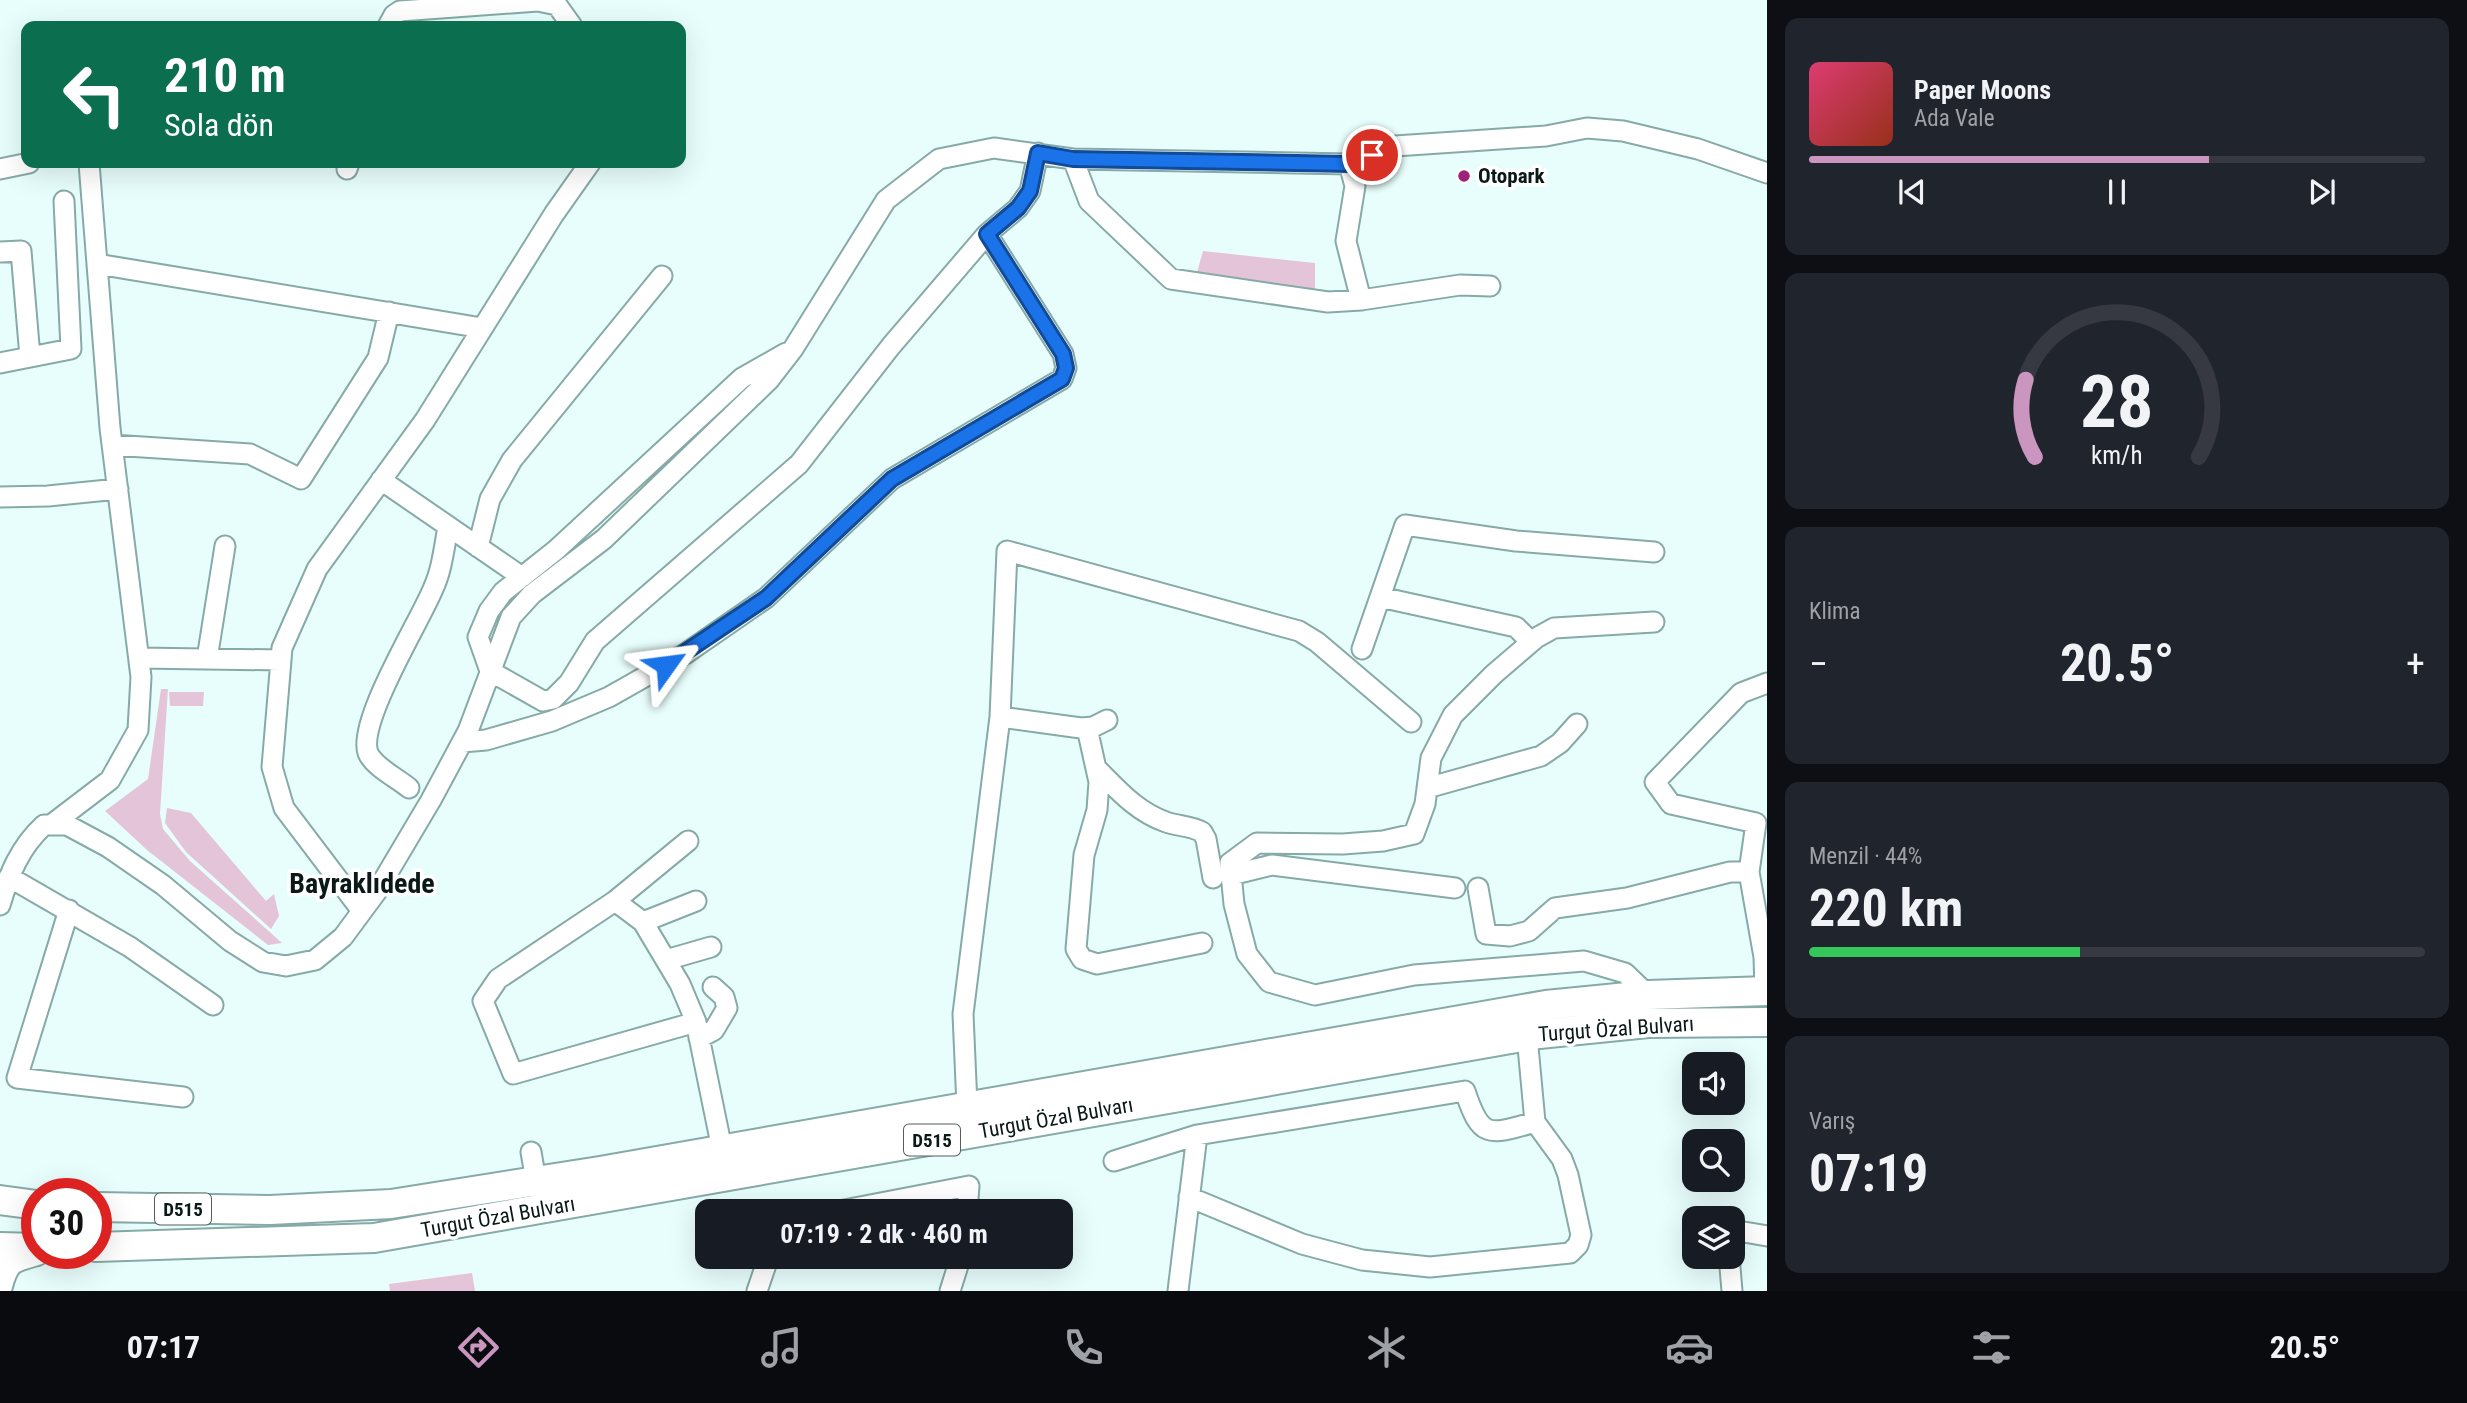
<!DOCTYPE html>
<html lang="tr">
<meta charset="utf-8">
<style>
body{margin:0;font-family:"Roboto Condensed",sans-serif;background:#20242c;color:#f1f3f6;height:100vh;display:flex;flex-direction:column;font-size:26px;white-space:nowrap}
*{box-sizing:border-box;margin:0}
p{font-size:23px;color:#9ea1a6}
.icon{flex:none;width:38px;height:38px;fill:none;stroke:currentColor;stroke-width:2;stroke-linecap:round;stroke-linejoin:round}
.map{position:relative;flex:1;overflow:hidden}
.sheet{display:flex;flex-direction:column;gap:18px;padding:18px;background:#0d0f14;width:700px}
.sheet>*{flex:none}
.guide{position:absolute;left:21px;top:21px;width:665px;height:147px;border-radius:14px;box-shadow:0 7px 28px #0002;background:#0b6e4f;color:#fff;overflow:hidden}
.tools{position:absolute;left:1682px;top:1052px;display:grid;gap:14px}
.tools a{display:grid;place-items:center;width:63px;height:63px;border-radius:14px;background:#171b24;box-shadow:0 7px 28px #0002;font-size:35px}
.speed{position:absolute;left:21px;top:1178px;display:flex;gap:14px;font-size:35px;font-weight:700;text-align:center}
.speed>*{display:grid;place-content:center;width:91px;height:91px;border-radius:50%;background:#171b24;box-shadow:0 7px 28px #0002;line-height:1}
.speed .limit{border:10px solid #d22;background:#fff;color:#111}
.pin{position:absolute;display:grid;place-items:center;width:60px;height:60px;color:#fff;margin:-30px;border:4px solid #fff;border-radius:50%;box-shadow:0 2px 7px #0007}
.me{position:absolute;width:77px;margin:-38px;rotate:59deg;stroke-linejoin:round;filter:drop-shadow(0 0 5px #0008)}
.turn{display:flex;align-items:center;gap:24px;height:147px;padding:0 28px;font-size:32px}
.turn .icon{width:91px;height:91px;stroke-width:2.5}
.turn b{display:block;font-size:49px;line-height:60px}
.big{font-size:52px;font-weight:700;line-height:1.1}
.sheet .widget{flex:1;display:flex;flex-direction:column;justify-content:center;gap:10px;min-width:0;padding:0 24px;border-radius:14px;background:#20242c}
.sheet .dial{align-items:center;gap:0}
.dial svg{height:182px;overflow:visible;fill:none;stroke:#363941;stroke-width:7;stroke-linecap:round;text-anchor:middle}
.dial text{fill:#f1f3f6;stroke:none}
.song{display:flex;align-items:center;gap:21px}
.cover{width:84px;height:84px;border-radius:10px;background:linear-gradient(135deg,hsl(340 70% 55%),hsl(10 70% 35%))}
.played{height:7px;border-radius:4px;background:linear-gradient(90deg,#ca95bf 65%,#363941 65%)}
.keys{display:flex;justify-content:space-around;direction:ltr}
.heat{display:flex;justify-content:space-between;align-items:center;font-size:38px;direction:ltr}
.charge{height:10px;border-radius:5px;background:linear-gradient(90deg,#34c759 44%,#363941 0)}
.trip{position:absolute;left:695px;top:1199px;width:378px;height:70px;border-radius:14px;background:#171b24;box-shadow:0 7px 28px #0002;font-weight:700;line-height:70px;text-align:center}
.tabs{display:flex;height:112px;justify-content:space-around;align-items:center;background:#090b0e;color:#9ea1a6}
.tabs .icon{width:49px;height:49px}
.tabs .active{color:#ca95bf}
.tabs b{font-size:32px;color:#f1f3f6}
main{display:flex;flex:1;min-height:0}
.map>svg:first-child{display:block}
</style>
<main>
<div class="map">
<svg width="1767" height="1291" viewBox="0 0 1767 1291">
<rect width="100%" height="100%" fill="#e8fefc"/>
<!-- green -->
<path fill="#e4c4d8" d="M1203,251L1315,263V294L1196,276Z
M161,689H168L160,814L163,829L190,861L282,943L268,945L147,850L105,811L148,779Z
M169,692H204L203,706H170Z
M167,808L191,813L266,901L274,894L279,916L271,929L186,852L165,823Z
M472,1273L475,1291H390L389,1284Z"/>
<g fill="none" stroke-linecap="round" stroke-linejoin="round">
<!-- minor casing -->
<g stroke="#86aaa7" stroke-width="23">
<path id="minor" d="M388,26L394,15L400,11L538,1L557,5L572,26
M1073,159L1089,201L1171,279L1328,302L1361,300L1460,285L1490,286
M1349,164L1355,186L1346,241L1361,300
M0,169L29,163
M347,169L349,163
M0,252L21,251L30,357
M97,264L482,328
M786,353L742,378L556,550L503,592L489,611L478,637L490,671L543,701L553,699L569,683L595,641L799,464L891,346L987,234L1018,208L1030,191L1038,153
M0,363L71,349L64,201
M112,445L250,454L301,479L378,358L389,312
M381,480L522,577
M0,497L48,496L118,489
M478,547L490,499L512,460L662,276
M1380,597L1516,627L1531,642
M1362,649L1405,525L1516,541L1654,552
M139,658L281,660
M207,659L225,546
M1000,717L1081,728L1093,727L1107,720
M1087,728L1099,782L1097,810L1084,855L1076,949L1082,959L1097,964L1202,943
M462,742L486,740L552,721L609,697L685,654L766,598L892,479L1062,379L1066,368L1063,354L987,234
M1097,769C1118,790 1137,812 1166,822C1177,826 1192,826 1202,832L1206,839L1213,878
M409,788C397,778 374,767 368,753C357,722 420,621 433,589C442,570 444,548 448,527
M1427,788L1541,756L1560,743L1577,724
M51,825L110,780L138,730L141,677L110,428L89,163
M688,841L615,901L498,979L483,1001L513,1074L696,1022
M1231,875L1272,865L1455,888
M9,877L130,947L213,1005
M1478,888L1486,934L1510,936L1529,931L1555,908L1627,898L1730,872H1749
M615,901L643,922L680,984L696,1022L722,1149
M0,905C9,874 20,847 44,825H67L108,847L163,885L230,941L263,962L286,966L315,960L343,937L377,891L431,800L468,731L511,617L532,594L604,539L769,380L793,349L886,200L939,159L994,148L1073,159L1349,164L1395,146L1546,136L1587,128L1623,131L1698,149L1767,173
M69,910L17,1078L183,1097
M362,911L284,808L272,767L282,648L317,569L425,420L554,214L590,163
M643,922L696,901
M666,960L711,947
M1765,991L1764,957L1749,872L1756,823L1671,804L1655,782L1741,693L1767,683
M1648,995L1625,973L1584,961L1414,975L1315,995L1269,982L1247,954L1234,904L1230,863L1257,843L1343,844L1383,841L1414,834L1425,804L1431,758L1453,715L1494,674L1536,638L1554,628L1654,622
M699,1038L714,1030L727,1008L724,997L713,987
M967,1106L963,1014L1000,717L1007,551L1299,631L1317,642L1411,722
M531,1152L536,1181
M1114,1161L1197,1135L1465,1091C1481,1140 1489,1135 1535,1122
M1189,1197L1302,1244L1362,1260L1430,1267L1570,1253L1578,1245L1581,1235L1568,1175L1562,1159L1535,1122L1527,1036
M839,1211L969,1186L967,1211
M1732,1234L1744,1232L1767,1236
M1729,1256L1732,1291
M757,1291L769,1256
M950,1291L961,1256
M1178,1291L1197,1135"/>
</g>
<!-- major casing -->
<g stroke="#86aaa7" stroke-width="28">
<path id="major" d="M0,1286C7,1260 12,1260 37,1253"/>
</g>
<!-- highway casing -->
<g stroke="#86aaa7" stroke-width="32">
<path id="highway" d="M0,1200L37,1205
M96,1207L270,1210L391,1204L600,1171L1546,1005L1648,995L1767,991
M0,1247L37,1248
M96,1247L374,1238L1539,1034L1648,1023L1767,1022"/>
</g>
<!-- minor -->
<use href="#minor" stroke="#fff" stroke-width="19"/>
<!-- major -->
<use href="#major" stroke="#fff" stroke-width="24"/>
<!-- highway -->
<use href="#highway" stroke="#fff" stroke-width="28"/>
</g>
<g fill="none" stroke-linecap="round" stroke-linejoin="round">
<!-- route casing -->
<g stroke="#114b97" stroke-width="18">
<path id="route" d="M666,665L766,598L892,479L1062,379L1066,368L1063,354L987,234L1018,208L1030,191L1038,153L1073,159L1349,164L1372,155"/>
</g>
<!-- route -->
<use href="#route" stroke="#1a73e8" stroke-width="12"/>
</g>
<!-- markers -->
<circle fill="#9a227b" stroke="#fff" stroke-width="2.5" cx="1464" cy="176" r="7"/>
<g text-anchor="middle" stroke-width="7" stroke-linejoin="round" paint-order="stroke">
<!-- shield labels -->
<g fill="#fff" stroke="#545e5d" stroke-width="2">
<rect x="904" y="1124.5" width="56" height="31" rx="5"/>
<rect x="155" y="1193.5" width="56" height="31" rx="5"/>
</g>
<g font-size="19" font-weight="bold" fill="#0a1917">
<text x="932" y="1147">D515</text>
<text x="183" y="1216">D515</text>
</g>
<!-- poi labels -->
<g font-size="21" font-weight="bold" fill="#0a1917" stroke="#fff" text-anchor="start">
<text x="1478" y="183">Otopark</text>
</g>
<!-- street labels -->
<g font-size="21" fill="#0a1917" stroke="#fff">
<text transform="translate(1616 1029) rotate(-4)" y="7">Turgut Özal Bulvarı</text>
<text transform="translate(1056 1118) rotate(-10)" y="7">Turgut Özal Bulvarı</text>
<text transform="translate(498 1217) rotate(-10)" y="7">Turgut Özal Bulvarı</text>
</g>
<!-- district labels -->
<g font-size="28" font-weight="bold" fill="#0a1917" stroke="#fff">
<text x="362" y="893">Bayraklıdede</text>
</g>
</g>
</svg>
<div class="tools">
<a><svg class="icon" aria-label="sound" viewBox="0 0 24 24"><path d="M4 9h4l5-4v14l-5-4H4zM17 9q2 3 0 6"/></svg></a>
<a><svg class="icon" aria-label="search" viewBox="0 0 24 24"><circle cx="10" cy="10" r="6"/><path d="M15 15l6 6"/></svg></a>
<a><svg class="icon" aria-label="layers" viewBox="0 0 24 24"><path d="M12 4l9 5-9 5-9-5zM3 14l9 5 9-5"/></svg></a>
</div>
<div class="speed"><div class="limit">30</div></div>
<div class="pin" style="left:1372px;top:155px;background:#d93025"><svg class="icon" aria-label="arrive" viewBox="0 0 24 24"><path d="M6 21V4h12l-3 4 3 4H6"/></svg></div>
<svg class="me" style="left:666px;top:665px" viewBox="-20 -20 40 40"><path d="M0-17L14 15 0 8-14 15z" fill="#1a73e8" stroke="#fff" stroke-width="4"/></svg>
<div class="trip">07:19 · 2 dk · 460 m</div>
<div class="guide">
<div class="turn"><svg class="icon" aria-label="left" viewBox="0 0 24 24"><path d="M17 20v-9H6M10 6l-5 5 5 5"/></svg><div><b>210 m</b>Sola dön</div></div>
</div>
</div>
<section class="sheet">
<div class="widget">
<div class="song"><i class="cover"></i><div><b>Paper Moons</b><p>Ada Vale</p></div></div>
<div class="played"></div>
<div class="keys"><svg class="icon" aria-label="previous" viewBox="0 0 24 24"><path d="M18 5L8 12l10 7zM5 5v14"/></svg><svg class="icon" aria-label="pause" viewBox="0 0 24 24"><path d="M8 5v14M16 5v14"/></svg><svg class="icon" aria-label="next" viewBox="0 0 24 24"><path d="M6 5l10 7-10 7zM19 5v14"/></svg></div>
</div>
<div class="widget dial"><svg viewBox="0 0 100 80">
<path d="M14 69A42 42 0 1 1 86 69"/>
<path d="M14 69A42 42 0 0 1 10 35" stroke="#ca95bf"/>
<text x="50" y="56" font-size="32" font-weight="700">28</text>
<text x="50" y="72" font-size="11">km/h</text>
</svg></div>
<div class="widget"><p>Klima</p>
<div class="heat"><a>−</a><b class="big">20.5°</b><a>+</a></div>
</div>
<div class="widget"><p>Menzil · 44%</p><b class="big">220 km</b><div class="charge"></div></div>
<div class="widget"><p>Varış</p><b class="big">07:19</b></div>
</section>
</main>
<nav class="tabs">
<b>07:17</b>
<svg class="icon active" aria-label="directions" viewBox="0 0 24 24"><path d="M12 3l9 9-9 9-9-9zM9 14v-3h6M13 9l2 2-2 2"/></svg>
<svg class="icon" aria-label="music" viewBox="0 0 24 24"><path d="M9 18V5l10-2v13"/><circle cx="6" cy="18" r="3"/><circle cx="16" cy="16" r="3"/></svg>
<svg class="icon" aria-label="phone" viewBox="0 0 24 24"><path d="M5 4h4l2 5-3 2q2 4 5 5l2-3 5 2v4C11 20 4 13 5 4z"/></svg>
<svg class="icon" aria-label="climate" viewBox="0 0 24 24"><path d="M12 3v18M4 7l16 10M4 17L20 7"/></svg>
<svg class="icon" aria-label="car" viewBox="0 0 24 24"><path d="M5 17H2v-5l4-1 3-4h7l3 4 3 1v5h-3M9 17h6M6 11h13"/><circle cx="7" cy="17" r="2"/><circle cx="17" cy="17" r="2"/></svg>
<svg class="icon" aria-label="filters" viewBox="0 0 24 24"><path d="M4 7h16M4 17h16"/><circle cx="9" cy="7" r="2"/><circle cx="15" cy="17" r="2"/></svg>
<b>20.5°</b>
</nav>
